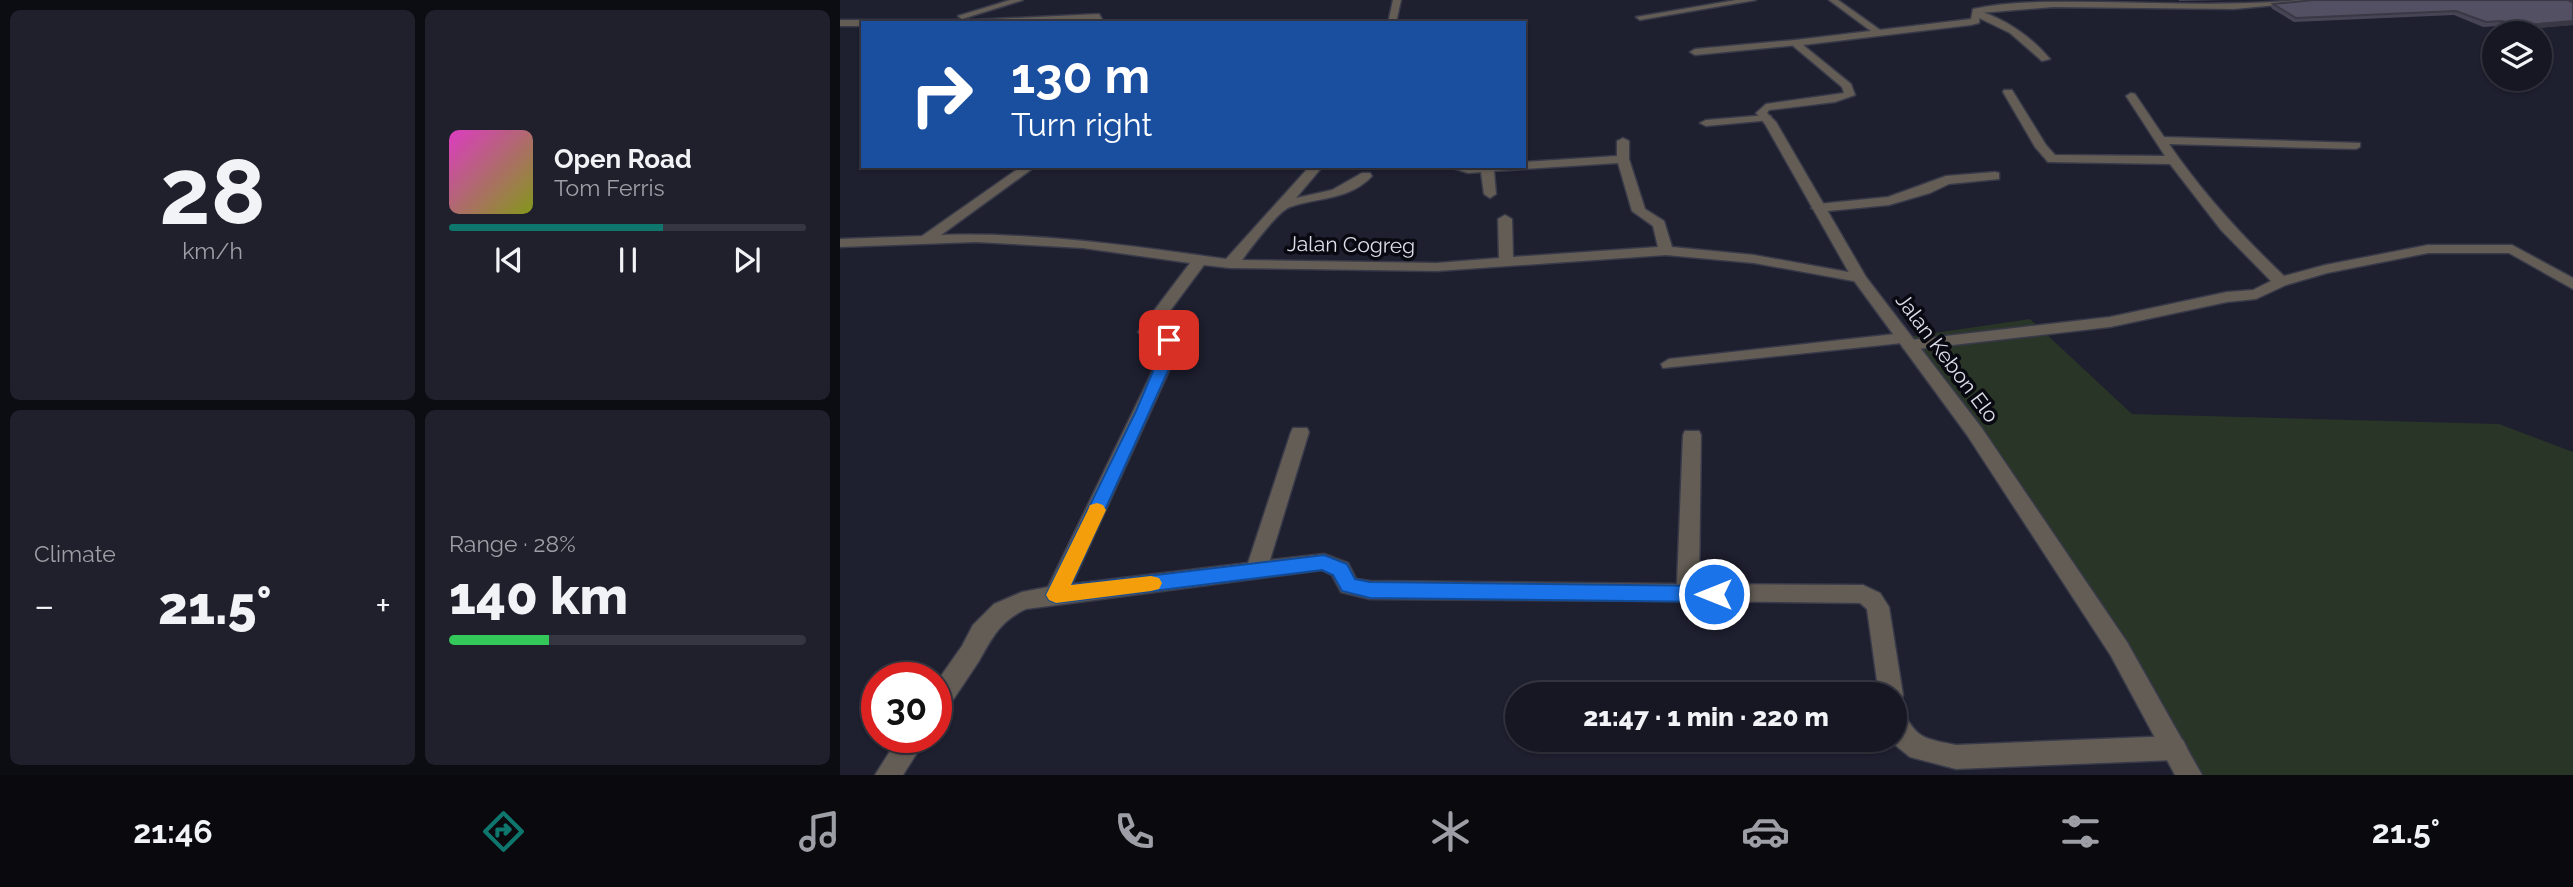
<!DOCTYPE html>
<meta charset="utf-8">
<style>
body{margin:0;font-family:Raleway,sans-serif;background:#1f202b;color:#f1f3f6;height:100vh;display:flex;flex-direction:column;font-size:26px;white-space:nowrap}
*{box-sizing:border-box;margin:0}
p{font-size:23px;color:#9e9fa6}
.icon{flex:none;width:38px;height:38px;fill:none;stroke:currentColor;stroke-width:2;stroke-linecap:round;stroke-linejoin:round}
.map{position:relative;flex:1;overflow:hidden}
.details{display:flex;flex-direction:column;gap:10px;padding:10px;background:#0c0d13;width:840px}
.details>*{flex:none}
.hud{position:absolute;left:21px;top:21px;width:665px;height:147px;border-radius:0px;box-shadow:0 2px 5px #0004,0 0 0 2px #353641;background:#1a4fa0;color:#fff;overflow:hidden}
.controls{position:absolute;left:1642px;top:21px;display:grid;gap:14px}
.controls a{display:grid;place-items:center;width:70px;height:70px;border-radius:50%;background:#161723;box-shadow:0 2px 5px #0004,0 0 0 2px #353641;font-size:35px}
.speed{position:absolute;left:21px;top:662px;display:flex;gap:14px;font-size:35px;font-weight:700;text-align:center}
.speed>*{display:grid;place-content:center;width:91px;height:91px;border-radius:50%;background:#161723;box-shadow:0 2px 5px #0004,0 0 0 2px #353641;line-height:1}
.speed .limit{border:10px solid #d22;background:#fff;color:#111}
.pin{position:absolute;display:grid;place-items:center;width:60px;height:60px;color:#fff;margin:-30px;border-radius:14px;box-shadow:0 4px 10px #0006}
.me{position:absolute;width:77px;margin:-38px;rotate:270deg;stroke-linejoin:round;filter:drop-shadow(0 0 5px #0008)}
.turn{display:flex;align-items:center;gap:24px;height:147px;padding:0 35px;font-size:32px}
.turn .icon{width:91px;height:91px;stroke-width:2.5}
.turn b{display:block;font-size:49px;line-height:60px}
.big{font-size:52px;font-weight:800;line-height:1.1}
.details .tile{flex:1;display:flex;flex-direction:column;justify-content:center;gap:10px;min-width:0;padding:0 24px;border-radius:10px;background:#1f202b}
.details .dial{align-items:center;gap:0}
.dial b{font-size:91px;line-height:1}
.song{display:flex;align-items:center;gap:21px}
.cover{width:84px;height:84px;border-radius:10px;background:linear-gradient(135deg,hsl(310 70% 55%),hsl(70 70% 35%))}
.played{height:7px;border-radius:4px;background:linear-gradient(90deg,#0f766e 60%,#353641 60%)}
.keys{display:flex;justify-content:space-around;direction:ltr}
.heat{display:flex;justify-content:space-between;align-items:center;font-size:38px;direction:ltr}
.charge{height:10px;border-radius:5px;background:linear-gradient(90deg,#34c759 28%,#353641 0)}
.details .tiles{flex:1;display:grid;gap:10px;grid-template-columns:repeat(2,1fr)}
.trip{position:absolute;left:665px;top:682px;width:402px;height:70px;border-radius:35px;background:#161723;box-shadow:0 2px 5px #0004,0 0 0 2px #353641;font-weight:800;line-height:70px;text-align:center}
.dock{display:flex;height:112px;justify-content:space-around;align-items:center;background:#09090e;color:#9e9fa6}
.dock .icon{width:49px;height:49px}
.dock .on{color:#0f766e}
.dock b{font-size:32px;color:#f1f3f6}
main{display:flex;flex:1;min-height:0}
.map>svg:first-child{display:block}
</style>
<main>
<section class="details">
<div class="tiles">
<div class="tile dial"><b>28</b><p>km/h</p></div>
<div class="tile">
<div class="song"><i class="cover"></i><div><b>Open Road</b><p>Tom Ferris</p></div></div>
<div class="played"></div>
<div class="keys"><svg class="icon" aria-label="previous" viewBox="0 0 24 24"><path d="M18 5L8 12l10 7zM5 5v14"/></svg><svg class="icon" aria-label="pause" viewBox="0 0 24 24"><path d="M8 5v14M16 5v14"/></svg><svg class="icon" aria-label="next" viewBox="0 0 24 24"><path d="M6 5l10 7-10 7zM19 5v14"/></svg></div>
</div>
<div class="tile"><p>Climate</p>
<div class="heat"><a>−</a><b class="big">21.5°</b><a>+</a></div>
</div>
<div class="tile"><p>Range · 28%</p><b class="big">140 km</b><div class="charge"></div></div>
</div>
</section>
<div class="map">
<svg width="1733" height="775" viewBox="0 0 1733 775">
<rect width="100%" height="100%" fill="#1e1f2f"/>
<!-- green -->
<path fill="#293527" d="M1190,319L1292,414L1659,424L1733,452V775H1342L1187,502L1067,337Z"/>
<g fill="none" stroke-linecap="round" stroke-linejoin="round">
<!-- minor casing -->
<g stroke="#383a49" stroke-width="3">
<path id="minor" d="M170,0H183L122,19L118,16Z
M553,0H561L556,23H548Z
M896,0H916L800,20L796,17Z
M989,0H998L1043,32L1035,34Z
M1136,10C1164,18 1191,36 1210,59L1202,61L1170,33L1133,15Z
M259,14L262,19L182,23H23V26H0V20H133Z
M955,40L958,41V45L855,55L850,52L855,49Z
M1164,90H1172L1206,145L1215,155L1325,156L1286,96L1291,93L1295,94L1324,137L1520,143V147L1516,149L1329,144C1362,192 1401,235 1444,276L1485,265L1588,245H1672L1733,278V289L1669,253H1588L1487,273L1446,285L1416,299L1387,302L1270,327L1069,350L1063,348L1062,343L823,368L821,364L829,359L1064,333L1070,335L1071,340L1270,317L1387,292L1413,290L1431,281L1381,230L1330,164L1208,162L1195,147L1163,92Z
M927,115L931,116V120L866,126L860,123L866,120Z
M783,138L789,141V159L805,209L824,221L832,247L914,255L1019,274L1026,278L1019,282L914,263L826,255L597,271L390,268L364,265L315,331L318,334L335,337L337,340L333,362L232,584L408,563L451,432L453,428H467L469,432L430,560L484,554L508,563L516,579L530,581L837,584L843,435L845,431H859L861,435L859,584L1023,585L1040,593L1049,607L1063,695L1060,703L1055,704V695H1039L1027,609L1020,603L855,601L848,604L840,601L530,599L501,592L492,575L482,570L186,609C160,621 152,638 139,661C128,678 116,695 105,712L96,715V683L122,646L133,625L154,604L182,592L208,587L317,362L320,344L308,342L298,332L350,263L243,248L136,242L0,247V239L82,236L182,166H196L101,235C197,232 292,246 386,259L470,166H483L456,198L492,190L522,173H530L532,176C510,200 479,197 450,207C438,211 411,248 402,260L597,263L659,258L658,219L665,215L672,219L673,257L818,247L813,226L792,211L778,163L654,171L656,194L650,198L644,194L641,172L628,173L607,166H684V162L777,156V141Z
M1155,172L1159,173V179L1109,184L1090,193L1049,205L978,212L971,208L978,204L1048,197L1106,176Z
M1055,710L1064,713C1077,740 1088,739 1116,745L1334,736L1343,740L1347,748L1343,756L1334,760L1116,769L1070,757L1049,740H1055Z
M59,737H87L63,775H35Z"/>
</g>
<!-- tertiary casing -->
<g stroke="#383a49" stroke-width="3">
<path id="tertiary" d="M1460,0H1492L1394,9L1213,7L1140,13L1139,23L1131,25L963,45L1011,84L1015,95L995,102L929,110L927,113L936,122L1026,277L1141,427L1287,642L1362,775H1335L1271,656L1127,435L1012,278L925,124L916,113L926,104L1004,93L1002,87L952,45V41L955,40L1131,19L1133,9C1174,0 1219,2 1261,2C1328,3 1393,6 1460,0Z"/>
</g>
<!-- minor -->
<use href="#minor" fill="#645d56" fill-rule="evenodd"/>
<!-- tertiary -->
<use href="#tertiary" fill="#645d56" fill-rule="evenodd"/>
</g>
<!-- wall -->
<path fill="#474555" d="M1339,0H1386L1339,1Z
M1733,0V25L1673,30L1660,26L1643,27L1614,15L1454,22L1431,8L1433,4Z"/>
<!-- shaded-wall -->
<path fill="#3a3845" d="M1733,21V25L1673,30L1675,26Z"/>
<!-- building -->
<path fill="#535063" stroke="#3a3845" stroke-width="2" d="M1474,0H1733L1729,1L1733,2V21L1675,26L1662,21L1646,22L1616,11L1456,18L1433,4Z"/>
<!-- route -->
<path fill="#1a73e8" stroke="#114b97" stroke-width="2" d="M329,336L337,340L332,362L231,585L484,555L507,564L515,579L530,582L874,586L881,589L884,594L881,600L874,602L530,598L502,591L493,575L482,570L216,603L209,600L206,595L296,411L317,362L322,340Z"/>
<!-- slow -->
<path fill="#f59e0b" d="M257,503L263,505L266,510L231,585L311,576L319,578L322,583L319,589L311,591L216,603L209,600L206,595L248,510L250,505Z"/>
<g text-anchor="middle" stroke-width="7" stroke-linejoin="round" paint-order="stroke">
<!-- street labels -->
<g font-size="21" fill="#dbdde8" stroke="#090a11">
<text transform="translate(511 245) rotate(1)" y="7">Jalan Cogreg</text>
<text transform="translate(1107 358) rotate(53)" y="7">Jalan Kebon Elo</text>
</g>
</g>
</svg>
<div class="controls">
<a><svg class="icon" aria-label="layers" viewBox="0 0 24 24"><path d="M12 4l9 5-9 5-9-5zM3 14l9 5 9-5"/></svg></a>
</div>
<div class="speed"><div class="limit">30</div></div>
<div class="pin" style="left:329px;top:340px;background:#d93025"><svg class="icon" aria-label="arrive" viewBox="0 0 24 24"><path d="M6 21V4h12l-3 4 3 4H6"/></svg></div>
<svg class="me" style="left:874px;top:594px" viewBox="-20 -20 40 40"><circle r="17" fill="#1a73e8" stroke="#fff" stroke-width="3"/><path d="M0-11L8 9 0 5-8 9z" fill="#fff"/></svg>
<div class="trip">21:47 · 1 min · 220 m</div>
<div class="hud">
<div class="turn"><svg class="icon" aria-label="right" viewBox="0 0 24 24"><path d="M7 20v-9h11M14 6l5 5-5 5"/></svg><div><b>130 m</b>Turn right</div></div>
</div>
</div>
</main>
<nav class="dock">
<b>21:46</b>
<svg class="icon on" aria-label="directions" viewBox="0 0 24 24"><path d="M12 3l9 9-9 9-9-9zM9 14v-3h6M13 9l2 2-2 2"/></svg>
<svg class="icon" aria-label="music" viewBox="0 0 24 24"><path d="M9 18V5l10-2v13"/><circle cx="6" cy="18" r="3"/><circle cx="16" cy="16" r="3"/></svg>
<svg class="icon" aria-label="phone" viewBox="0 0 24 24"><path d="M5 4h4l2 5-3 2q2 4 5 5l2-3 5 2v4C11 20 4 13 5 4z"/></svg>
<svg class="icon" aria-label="climate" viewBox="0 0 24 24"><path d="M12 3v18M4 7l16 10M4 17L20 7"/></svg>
<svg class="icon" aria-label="car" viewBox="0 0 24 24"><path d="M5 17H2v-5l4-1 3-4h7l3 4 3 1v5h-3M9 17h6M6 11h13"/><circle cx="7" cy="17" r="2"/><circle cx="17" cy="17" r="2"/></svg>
<svg class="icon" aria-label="filters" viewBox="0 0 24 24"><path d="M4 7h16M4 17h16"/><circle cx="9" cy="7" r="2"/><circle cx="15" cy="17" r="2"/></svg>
<b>21.5°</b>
</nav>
